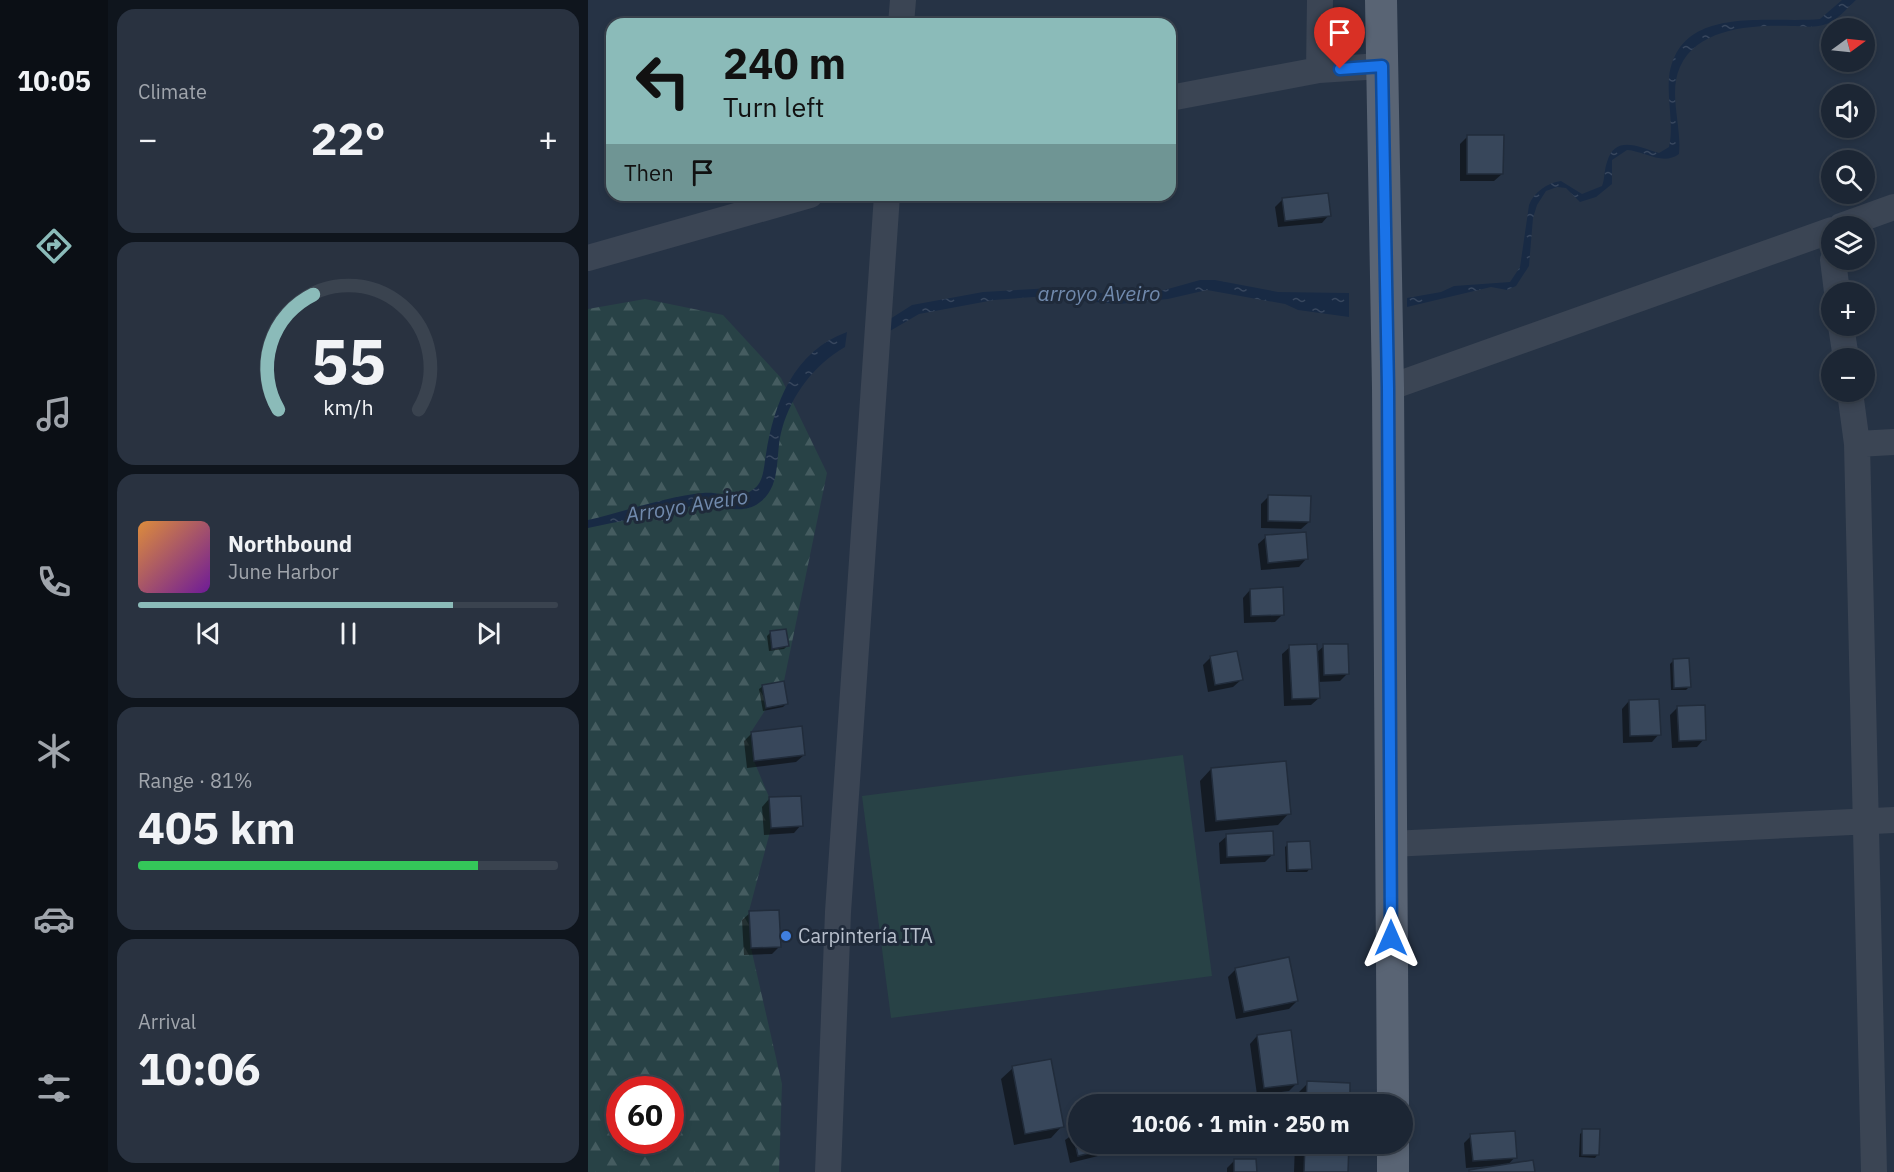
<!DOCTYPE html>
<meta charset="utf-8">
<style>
body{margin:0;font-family:"IBM Plex Sans",sans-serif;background:#293240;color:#f1f3f6;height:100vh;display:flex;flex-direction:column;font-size:22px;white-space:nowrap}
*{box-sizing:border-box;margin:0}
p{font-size:20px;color:#a0a5ac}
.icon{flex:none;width:33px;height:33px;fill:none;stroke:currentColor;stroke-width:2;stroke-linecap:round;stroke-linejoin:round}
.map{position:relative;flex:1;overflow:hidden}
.details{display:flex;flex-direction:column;gap:9px;padding:9px;background:#0f151d;width:480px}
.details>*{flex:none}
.top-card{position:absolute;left:18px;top:18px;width:570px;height:183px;border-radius:18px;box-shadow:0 3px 9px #0003,0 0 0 2px #3a434f;background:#8bbbb9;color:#111;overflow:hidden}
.needle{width:39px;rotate:75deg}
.tools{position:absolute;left:1233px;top:18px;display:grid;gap:12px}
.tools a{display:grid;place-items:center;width:54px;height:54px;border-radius:50%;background:#1c2634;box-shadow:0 3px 9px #0003,0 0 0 2px #3a434f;font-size:30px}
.speed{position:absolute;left:18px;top:1076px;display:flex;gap:12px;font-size:30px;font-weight:700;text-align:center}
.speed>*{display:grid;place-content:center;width:78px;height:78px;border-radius:50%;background:#1c2634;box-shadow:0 3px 9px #0003,0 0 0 2px #3a434f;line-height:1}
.speed .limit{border:9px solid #d22;background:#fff;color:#111}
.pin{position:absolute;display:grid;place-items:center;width:51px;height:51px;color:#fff;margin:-62px -26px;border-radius:50% 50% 50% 0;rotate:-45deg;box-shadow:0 0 6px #0007}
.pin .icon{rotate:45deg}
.me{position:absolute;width:66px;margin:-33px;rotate:0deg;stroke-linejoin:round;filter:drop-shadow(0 0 4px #0008)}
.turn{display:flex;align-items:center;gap:21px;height:126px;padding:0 18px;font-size:27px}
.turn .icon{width:78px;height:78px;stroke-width:2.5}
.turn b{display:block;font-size:42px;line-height:51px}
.then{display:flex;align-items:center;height:57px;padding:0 18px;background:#0003;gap:12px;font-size:22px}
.big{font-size:45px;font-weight:700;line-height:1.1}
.details .tile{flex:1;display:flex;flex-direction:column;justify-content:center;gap:9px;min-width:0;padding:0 21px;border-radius:18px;background:#293240}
.details .dial{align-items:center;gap:0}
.dial svg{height:156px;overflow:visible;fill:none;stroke:#3a434f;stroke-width:7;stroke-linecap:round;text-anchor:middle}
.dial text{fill:#f1f3f6;stroke:none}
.song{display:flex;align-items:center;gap:18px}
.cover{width:72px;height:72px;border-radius:9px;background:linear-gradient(135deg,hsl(30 70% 55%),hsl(280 70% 35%))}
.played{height:6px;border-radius:3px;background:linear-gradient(90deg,#8bbbb9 75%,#3a434f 75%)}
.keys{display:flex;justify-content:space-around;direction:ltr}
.heat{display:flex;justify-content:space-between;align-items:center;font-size:33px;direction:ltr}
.charge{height:9px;border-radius:4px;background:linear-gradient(90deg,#34c759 81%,#3a434f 0)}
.trip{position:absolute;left:480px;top:1094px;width:345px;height:60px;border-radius:30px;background:#1c2634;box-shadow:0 3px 9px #0003,0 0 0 2px #3a434f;font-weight:700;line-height:60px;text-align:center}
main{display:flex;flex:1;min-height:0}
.menu{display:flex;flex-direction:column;width:108px;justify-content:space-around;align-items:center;background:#0b0f15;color:#a0a5ac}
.menu .icon{width:42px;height:42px}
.menu .active{color:#8bbbb9}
.menu b{font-size:27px;color:#f1f3f6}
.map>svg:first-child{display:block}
</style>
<main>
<nav class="menu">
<b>10:05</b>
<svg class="icon active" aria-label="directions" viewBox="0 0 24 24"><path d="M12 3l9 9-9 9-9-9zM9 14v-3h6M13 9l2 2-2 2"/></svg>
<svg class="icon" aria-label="music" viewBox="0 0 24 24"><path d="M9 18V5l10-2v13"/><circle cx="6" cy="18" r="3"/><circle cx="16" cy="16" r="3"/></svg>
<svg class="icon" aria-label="phone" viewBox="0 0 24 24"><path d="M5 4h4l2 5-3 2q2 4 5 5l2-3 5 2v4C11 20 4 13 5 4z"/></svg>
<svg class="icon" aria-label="climate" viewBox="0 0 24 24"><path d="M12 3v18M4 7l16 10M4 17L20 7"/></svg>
<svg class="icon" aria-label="car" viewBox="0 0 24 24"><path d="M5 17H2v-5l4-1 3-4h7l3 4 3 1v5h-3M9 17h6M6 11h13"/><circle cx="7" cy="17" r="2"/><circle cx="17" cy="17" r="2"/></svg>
<svg class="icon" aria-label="filters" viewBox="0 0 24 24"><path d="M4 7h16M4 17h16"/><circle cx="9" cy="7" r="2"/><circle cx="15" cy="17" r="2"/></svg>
</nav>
<section class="details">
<div class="tile"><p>Climate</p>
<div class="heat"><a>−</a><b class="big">22°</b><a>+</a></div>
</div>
<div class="tile dial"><svg viewBox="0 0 100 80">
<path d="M14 69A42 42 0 1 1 86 69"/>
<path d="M14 69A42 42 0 0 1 32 10" stroke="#8bbbb9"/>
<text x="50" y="56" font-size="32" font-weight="700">55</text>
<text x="50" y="72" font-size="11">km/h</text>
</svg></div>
<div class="tile">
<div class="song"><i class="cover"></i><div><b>Northbound</b><p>June Harbor</p></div></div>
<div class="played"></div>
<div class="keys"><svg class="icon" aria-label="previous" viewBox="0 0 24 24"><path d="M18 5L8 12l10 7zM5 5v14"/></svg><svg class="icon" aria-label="pause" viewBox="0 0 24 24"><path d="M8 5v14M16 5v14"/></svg><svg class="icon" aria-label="next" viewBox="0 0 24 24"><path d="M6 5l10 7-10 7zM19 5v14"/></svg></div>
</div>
<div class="tile"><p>Range · 81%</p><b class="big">405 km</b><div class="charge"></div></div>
<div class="tile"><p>Arrival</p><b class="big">10:06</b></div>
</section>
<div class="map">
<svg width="1306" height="1172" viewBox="0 0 1306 1172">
<defs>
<pattern id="forest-firs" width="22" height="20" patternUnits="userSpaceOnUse" patternTransform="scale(1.5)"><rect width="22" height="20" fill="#284246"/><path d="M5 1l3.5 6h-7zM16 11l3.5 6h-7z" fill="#455c60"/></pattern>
<pattern id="water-ripples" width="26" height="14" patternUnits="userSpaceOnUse" patternTransform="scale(1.5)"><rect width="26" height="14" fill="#182a44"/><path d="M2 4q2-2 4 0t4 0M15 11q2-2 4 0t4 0" fill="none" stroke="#38475e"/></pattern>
</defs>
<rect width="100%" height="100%" fill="#263345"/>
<!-- forest -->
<path fill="url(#forest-firs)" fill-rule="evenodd" d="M57,299L135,315L193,378L239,473L196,681L163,732L166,761L181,797L183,828L161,911L163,948L194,1084L191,1172H0V309ZM32,1089H82V1140H32Z"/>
<!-- garden -->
<path fill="#284246" d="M595,755L624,976L303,1018L274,796Z"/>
<!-- water -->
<path fill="url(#water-ripples)" d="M1254,0H1268C1259,8 1248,22 1235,25C1226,28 1213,26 1203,26C1166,25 1110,27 1092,67C1080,93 1094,126 1091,154C1075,166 1056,151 1039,150L1024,160V184L1008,197L992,202L978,188L969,187L958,191L949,205L945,218L941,266L928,286L919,290L903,287L819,307V298L853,292L866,286L922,282L932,267L941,205C946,192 959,183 973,181L994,194L1014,186C1017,178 1016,170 1019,162C1027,134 1051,147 1071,153L1081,147C1086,125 1079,101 1081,78C1090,3 1180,24 1232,19Z
M612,280H627L690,292L761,293V317L710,310L697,304L619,290L580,299L531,304L446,297L406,300L331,314L302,331V319L324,305L395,292L464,288L532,295L562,294Z
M259,332L257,347C226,365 204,394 194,429C186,456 196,490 166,506C151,514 127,505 112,504C104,504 97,509 90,510C60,517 30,521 0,528V520C35,512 80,496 115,493C135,491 149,503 167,488C176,481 176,465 178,454C186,403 206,351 259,332Z"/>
<!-- shadow -->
<path fill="#0007" d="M880,136L914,174L906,181H872V144Z
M695,199L741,215L734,223L690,227L687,207Z
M681,496L721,522L713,529L673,528V504Z
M678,537L718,559L711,567L673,570L670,544Z
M662,590L695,614L687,622L656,623L655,598Z
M182,633L199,646L196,649L181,651L179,636Z
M736,646L760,673L752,681L730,682L731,698L723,705L696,706L694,654L702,647L728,653Z
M623,657L653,680L645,687L620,692L615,665Z
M1086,660L1101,687L1098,690H1083L1082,664Z
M175,686L198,704L195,707L175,711L171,689Z
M1041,701L1071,734L1064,742L1035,743L1034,709Z
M1090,707L1116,739L1109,747L1084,748L1082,715Z
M163,734L216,755L208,762L159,768L156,741Z
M623,769L701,813L690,825L617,832L612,781Z
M181,799L213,825L206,833L176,835L174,807Z
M639,836L685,854L677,862L632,864L631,843Z
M700,844L722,868L719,872H698L697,847Z
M162,913L192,946L184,954L156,955L154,920Z
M648,969L709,1001L701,1009L648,1019L640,977Z
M669,1036L709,1083L701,1091L669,1095L662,1044Z
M425,1068L474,1126L463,1138L426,1145L413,1079Z
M720,1083L760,1104H708V1095Z
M490,1131V1143H521L522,1147L514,1155L482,1163L477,1140Z
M995,1131L1010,1154L1007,1158L991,1157L992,1134Z
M883,1136L927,1157L919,1166L945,1172H882L905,1168V1166L878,1168L876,1143Z
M707,1143H759L758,1172H706Z
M647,1160L667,1172H639V1168Z"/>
<!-- building -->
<path fill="#38475b" stroke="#212c3b" stroke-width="1.5" d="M879,135H916L915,174H879Z
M740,193L743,216L697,221L694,198Z
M680,495L723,496L722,522L680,521Z
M718,532L720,559L680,563L677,535Z
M695,587L696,615L663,616L662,589Z
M198,629L201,646L184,649L182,631Z
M729,644L732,698L704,699L701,645Z
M735,644H760L761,674L736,675Z
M649,651L655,680L627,685L622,656Z
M1101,658L1103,687L1086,688L1085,659Z
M196,681L200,704L178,708L174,685Z
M1071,699L1073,735L1042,736L1041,700Z
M1117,705L1118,740L1091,741L1089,706Z
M214,726L217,755L166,761L163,732Z
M698,761L703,814L628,821L623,768Z
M213,796L215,826L183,828L181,797Z
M685,831L686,855L639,857L638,834Z
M722,841L724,869L700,870L699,842Z
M191,910L193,947L163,948L161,911Z
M701,957L710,1001L656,1012L647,968Z
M703,1030L710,1084L676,1088L669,1035Z
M463,1059L476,1127L437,1134L424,1066Z
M719,1081L762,1083V1104H718Z
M490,1129V1143H523L524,1148L490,1156L484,1131Z
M994,1129H1012L1011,1155H994Z
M927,1131L929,1158L885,1161L882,1134Z
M717,1143H761L760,1172H716Z
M646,1159H668L669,1172H646Z
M945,1160L947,1172H881V1170Z"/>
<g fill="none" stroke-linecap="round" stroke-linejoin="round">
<!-- minor -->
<path stroke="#3b4554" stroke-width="26" d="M313,24L315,0
M731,70L732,0
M582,98L731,70L793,66
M1253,226L1306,207
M0,258L222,195
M1245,260L1249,292
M1253,326L1258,358
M800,388L1244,230
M1262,392L1269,444L1286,1172
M1269,444L1306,442
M803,844L1306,820
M240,1172L250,912L299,195"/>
<!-- major -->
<path stroke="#596474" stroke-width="32" d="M793,0L800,388L805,1104
M805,1143V1172"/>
</g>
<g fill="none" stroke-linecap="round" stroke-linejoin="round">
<!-- route casing -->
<g stroke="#114b97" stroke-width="15">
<path id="route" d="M752,69L794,66L800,388L803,938"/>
</g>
<!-- route -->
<use href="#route" stroke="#1a73e8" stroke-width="10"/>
</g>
<!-- markers -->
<circle fill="#3f7fe0" stroke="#1f2a3a" stroke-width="2" cx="198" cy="936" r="6"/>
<g text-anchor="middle" stroke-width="6" stroke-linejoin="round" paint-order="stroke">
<!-- poi labels -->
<g font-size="20" fill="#b8c0cd" stroke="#1f2a3a" text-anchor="start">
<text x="210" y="943">Carpintería ITA</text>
</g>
<!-- water labels -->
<g font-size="21" font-style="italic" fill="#718aad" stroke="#1f2a3a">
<text x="511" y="301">arroyo Aveiro</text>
<text transform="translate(99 506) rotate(-9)" y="7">Arroyo Aveiro</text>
</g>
</g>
</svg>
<div class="tools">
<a><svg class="needle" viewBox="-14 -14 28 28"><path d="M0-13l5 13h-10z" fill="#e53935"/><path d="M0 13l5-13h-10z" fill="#a0a5ac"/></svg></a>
<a><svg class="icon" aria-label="sound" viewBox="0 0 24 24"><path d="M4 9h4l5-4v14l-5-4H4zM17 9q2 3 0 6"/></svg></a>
<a><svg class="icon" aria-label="search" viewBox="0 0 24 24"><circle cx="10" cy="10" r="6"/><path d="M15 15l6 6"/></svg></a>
<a><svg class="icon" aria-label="layers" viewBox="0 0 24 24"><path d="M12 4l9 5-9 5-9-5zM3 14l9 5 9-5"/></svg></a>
<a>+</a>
<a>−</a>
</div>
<div class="speed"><div class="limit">60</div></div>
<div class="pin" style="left:752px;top:69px;background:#d93025"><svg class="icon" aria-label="arrive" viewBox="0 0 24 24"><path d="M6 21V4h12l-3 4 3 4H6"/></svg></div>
<svg class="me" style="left:803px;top:938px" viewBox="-20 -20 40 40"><path d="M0-17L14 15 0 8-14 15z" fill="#1a73e8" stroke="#fff" stroke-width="4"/></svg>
<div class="trip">10:06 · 1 min · 250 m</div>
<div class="top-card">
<div class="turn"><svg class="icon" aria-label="left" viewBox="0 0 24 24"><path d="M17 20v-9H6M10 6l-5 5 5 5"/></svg><div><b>240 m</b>Turn left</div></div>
<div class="then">Then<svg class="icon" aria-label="arrive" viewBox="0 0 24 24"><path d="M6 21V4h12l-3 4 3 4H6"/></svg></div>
</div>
</div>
</main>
